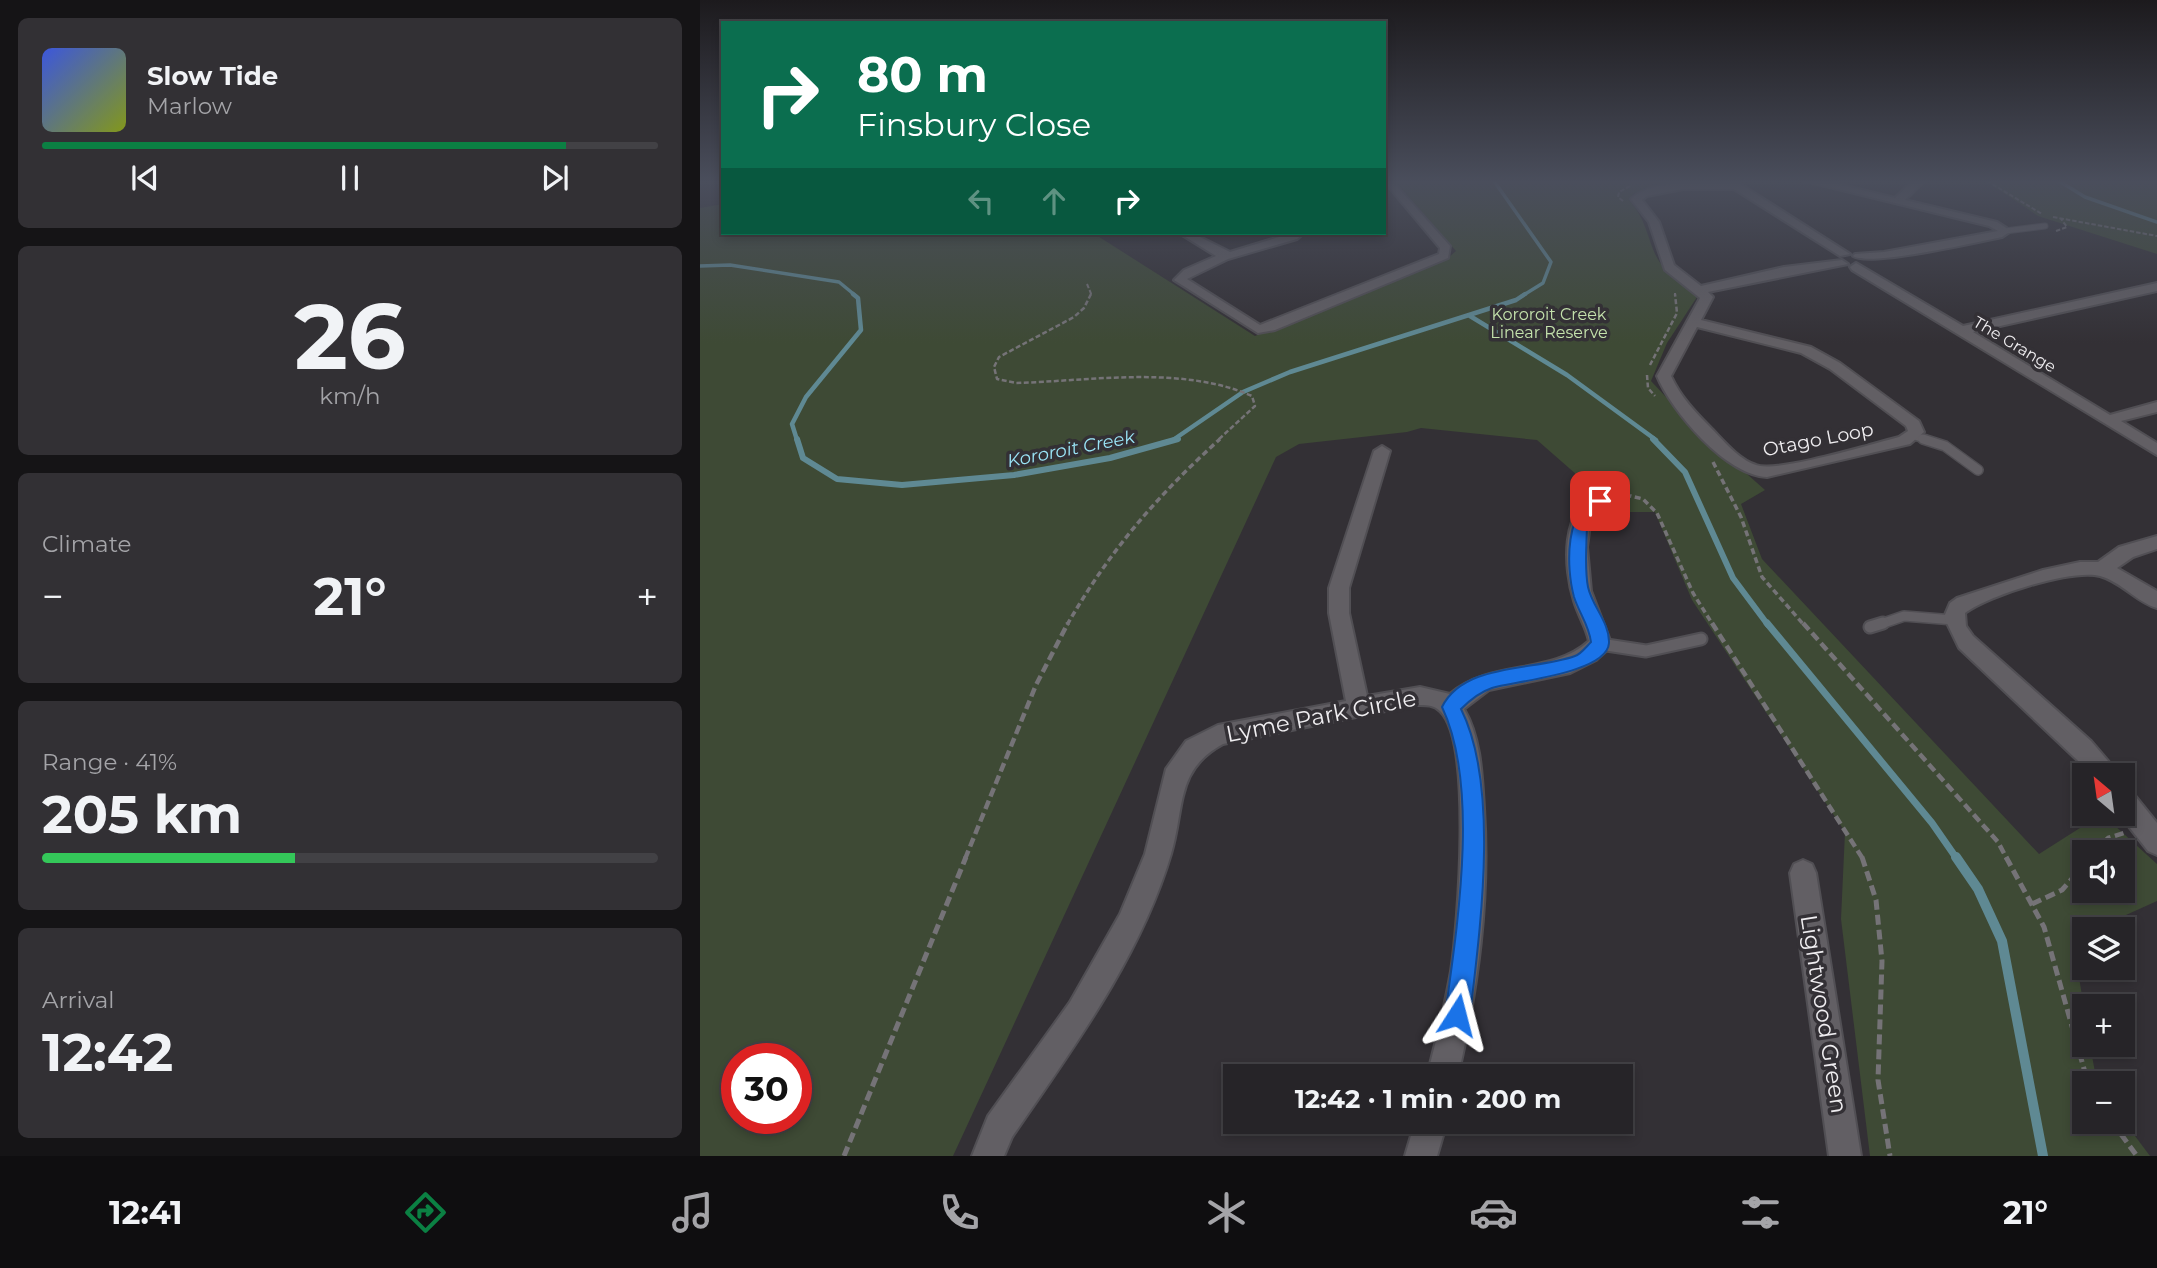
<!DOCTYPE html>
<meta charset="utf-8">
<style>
body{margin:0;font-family:Montserrat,sans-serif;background:#323034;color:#f1f3f6;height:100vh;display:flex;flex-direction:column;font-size:26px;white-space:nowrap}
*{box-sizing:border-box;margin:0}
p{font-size:23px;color:#a4a4a8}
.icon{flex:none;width:38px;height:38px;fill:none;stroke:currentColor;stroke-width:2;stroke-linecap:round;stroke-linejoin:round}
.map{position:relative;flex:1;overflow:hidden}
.side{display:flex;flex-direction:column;gap:18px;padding:18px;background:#151416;width:700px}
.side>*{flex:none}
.banner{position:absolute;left:21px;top:21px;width:665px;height:214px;border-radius:0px;box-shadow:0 4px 10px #0003,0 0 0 2px #424145;background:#0b6e4f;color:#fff;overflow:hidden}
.needle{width:46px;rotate:331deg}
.buttons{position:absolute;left:1372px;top:763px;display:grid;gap:14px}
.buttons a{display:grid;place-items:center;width:63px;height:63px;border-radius:0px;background:#262428;box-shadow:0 4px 10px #0003,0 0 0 2px #424145;font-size:35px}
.speed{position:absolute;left:21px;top:1043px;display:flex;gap:14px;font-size:35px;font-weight:700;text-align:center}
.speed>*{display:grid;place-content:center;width:91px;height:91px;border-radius:50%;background:#262428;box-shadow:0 4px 10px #0003,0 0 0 2px #424145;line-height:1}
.speed .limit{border:10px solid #d22;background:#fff;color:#111}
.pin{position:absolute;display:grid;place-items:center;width:60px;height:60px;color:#fff;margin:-30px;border-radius:14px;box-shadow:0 4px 10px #0006}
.me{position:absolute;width:77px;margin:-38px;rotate:9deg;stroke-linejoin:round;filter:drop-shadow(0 0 5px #0008)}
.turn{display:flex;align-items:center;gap:24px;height:147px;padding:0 21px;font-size:32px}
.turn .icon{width:91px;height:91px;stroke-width:2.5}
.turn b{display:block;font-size:49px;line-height:60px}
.lanes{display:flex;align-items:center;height:66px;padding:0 21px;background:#0003;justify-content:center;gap:35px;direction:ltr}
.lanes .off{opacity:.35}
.big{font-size:52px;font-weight:700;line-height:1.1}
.side .tile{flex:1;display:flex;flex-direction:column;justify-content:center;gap:10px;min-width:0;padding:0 24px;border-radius:10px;background:#323034}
.side .dial{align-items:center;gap:0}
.dial b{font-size:91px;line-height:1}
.song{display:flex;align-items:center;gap:21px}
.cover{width:84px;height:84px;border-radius:10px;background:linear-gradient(135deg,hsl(230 70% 55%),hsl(70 70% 35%))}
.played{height:7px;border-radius:4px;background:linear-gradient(90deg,#0b8043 85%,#424145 85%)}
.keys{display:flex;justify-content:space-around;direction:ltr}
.heat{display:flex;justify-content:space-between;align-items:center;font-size:38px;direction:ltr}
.charge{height:10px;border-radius:5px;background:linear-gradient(90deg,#34c759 41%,#424145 0)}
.trip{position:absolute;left:523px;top:1064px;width:410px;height:70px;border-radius:0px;background:#262428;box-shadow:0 4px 10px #0003,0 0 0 2px #424145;font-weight:700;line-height:70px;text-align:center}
.dock{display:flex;height:112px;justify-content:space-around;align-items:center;background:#0f0e10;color:#a4a4a8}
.dock .icon{width:49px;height:49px}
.dock .current{color:#0b8043}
.dock b{font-size:32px;color:#f1f3f6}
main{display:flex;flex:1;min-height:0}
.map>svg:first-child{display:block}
</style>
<main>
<section class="side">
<div class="tile">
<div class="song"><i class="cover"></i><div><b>Slow Tide</b><p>Marlow</p></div></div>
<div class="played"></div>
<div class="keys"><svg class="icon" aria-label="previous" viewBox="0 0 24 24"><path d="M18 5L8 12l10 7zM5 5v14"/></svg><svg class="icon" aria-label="pause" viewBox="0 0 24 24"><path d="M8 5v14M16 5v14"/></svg><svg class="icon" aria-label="next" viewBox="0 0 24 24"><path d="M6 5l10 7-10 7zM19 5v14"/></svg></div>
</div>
<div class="tile dial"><b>26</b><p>km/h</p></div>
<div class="tile"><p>Climate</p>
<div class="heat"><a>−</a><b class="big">21°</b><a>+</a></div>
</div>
<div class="tile"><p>Range · 41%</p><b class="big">205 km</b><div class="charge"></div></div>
<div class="tile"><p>Arrival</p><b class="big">12:42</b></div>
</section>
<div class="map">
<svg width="1457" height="1156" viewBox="0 0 1457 1156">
<rect width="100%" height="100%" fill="#333035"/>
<!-- green -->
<path fill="#3e4a35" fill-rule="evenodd" d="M695,181H1019L934,193L929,200C951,225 947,248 964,268C973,280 988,285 997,297L967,343L951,381L994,427L1065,490L1041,504L1062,559L1339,854L1402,814L1457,864V901L1395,929H1384V934L1373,940L1384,1008V1045H1390L1397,1083H1384V1122L1423,1120L1450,1156H1170L1141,919L1145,832L992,600L955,512H930L918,484L877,475L837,440L721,428L707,432L599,444L576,457L253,1156H0V208L23,204V233H393L555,336L748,258L756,251ZM1384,852H1423V891H1384ZM37,1059H96V1118H37Z
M1286,181H1457V254L1338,216Z"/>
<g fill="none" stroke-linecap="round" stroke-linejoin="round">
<!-- stream-far4 -->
<path stroke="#5f8993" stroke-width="3.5" d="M794,181L851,262L843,283L822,296
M1359,181L1385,197L1457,222
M0,266L30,265L139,282L156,296"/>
<!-- stream-far3 -->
<path stroke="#5f8993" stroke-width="4.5" d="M770,316L867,375L956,440
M97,440L92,424L106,397L161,330L158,298L153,294
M473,440L543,392L590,372L816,300L825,294"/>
<!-- stream-far2 -->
<path stroke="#5f8993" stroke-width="6" d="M97,439L103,458L137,479L202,485L314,475L410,458L478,439
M953,439L985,472L1033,578L1068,625"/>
<!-- stream-far1 -->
<path stroke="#5f8993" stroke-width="7" d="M1067,623L1232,823L1257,859"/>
<!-- stream -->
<path stroke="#5f8993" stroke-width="10" d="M1256,857L1278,889L1302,941L1343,1156"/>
<!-- lane-far3 casing -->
<g stroke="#514f54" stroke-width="7">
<path id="lane-far3" d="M1305,231L1345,226"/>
</g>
<!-- lane-far2 casing -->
<g stroke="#514f54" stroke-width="10">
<path id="lane-far2" d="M1214,436L1228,440"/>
</g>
<!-- lane-far1 casing -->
<g stroke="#514f54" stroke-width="12">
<path id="lane-far1" d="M1223,439L1245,446L1278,470
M1178,625L1204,616L1254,620"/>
</g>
<!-- lane casing -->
<g stroke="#514f54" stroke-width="15">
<path id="lane" d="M1170,627L1183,623
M900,644L946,651L1001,639"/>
</g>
<!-- street casing -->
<g stroke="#514f54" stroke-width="4">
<path id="street" d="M684,181H692L750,246L748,258L575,330L558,333L474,280L484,270L516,256L479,233H492L530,252L592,233H604L597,239L528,259L487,279L560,325L739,254L740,248Z
M1105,181H1125L1195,198L1213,181H1224L1205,200L1297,222L1311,231L1302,237C1278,242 1168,267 1153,256L1155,254L1184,252L1298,231L1289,226Z
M999,183L1040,184L1150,254L1140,256L1034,189H983L947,196L942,200L959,222L974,265L1001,286L1084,267L1142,260L1148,264L1008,292L1013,297L1001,320L1111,347L1140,363L1219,421L1224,432L1210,444L1067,477C1026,475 972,412 957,376L1000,298L965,270L949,222L931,199C948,183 977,184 999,183ZM997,327L1101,353L1130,369L1206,426L1208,431L1199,437C1172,444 1077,473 1056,465C1038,459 1023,440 1010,427C995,412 980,396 971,376Z
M1156,263L1263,326L1457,283V291L1273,332L1410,415L1457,402V412L1421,421L1457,443V455L1152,270L1150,267Z
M682,446L690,451L649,588V613L667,696L720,687L750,694C791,659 850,676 889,641C886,627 878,615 874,601C864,569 859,506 900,495L909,501L891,517L887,547L891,591L909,638L907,650L896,660L870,673L789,690L764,709C781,738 782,775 784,808C790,900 778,987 758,1076H727C736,1041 745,1006 751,971C758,925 773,742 740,711C733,704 724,705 715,705L523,744C475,770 485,807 471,854C440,958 373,1048 312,1137L304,1156H272L288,1116L370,1002L420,914L445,854L466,769L486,741L518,725L646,701L629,613V588L674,451Z
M1457,536V549L1433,557L1417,568L1457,591V608C1436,602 1422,582 1400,576C1372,569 1289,595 1265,613L1266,626L1273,636L1391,741L1420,775H1393L1259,648L1244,617L1250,603L1257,598L1343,570L1380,562H1398L1419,547Z
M1423,789L1432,792L1457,823V855L1448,851L1419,814H1423Z
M1103,860L1112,864L1116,873L1161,1156H1129L1090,873L1094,864Z
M715,1122H747L737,1156H705Z"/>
</g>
<!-- path-far4 -->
<path stroke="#757377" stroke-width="2" stroke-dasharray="4.5 2" stroke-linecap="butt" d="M1287,181L1342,214
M923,201L918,197L919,192L932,185
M1353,217L1457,236
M1356,231L1367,227L1361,219
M387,284L392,296
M975,293V296"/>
<!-- path-far3 -->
<path stroke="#757377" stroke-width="2.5" stroke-dasharray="5 2.5" stroke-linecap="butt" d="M391,294L384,308L374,317L299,357L294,367L297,379L316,383C390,381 482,365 552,396L555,406L518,440
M950,365L977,313L975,294
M947,375L948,388L955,396"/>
<!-- path-far2 -->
<path stroke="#757377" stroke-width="3.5" stroke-dasharray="6 3.5" stroke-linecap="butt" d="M1013,462L1041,517L1062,577L1104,625
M916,498L931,496L943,499L957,513L993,593L1013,625
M367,625C410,550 457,496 520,439"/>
<!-- path-far1 -->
<path stroke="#757377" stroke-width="4.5" stroke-dasharray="9 4.5" stroke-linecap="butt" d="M1012,623L1163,859
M1103,623L1298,842L1307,859
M1394,852L1408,838L1424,833
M265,859L336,685L368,623"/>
<!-- path -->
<path stroke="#757377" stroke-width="5" stroke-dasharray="10 5" stroke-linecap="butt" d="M1162,857L1176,900L1182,961L1178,1080L1190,1156
M1306,857L1344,927L1388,1083
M1332,904L1362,890L1384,865
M1412,1122L1437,1156
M144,1156L266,857"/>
<!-- lane-far3 -->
<use href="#lane-far3" stroke="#625f64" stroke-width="5"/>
<!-- lane-far2 -->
<use href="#lane-far2" stroke="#625f64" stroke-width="7"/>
<!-- lane-far1 -->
<use href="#lane-far1" stroke="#625f64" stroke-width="9"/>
<!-- lane -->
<use href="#lane" stroke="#625f64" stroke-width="11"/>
<!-- street -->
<use href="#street" fill="#625f64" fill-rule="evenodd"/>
</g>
<!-- sky -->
<linearGradient id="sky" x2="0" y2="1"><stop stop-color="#1c1a1d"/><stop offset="0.53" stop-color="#4a4e5c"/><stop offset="1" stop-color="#4a4e5c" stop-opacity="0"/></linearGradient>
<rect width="1457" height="343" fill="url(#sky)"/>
<!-- route -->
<path fill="#1a73e8" stroke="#114b97" stroke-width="2" d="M900,496L907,501L887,522C887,542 884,567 888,587C892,606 910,623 909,643C907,673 816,681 792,688C780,692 770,700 761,709C800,787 780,930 770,1015L766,1024L757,1027L749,1024L745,1015C757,928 780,787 742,707C764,662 835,671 875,656C881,654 886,647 891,642C889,625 879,613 874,597C866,568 864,506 900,496Z"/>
<g text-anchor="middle" stroke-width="7" stroke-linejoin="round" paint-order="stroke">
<!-- far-park labels -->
<g font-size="16" fill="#c4e2ac" stroke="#333035">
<text x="849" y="320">Kororoit Creek<tspan x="849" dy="18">Linear Reserve</tspan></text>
</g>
<!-- far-street labels -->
<g font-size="16" fill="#efedf0" stroke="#333035">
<text transform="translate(1315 344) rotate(31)" y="6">The Grange</text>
</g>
<!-- far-water labels -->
<g font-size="18" font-style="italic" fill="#9be6f8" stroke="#333035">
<text transform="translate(371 449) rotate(-11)" y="6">Kororoit Creek</text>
</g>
<!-- street labels -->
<g font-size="19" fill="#efedf0" stroke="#333035">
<text transform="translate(1118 439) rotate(-11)" y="7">Otago Loop</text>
</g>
<!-- near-street labels -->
<g font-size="23" fill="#efedf0" stroke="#333035">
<text transform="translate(621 716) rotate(-11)" y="8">Lyme Park Circle</text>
<text transform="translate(1124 1014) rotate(81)" y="8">Lightwood Green</text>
</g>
</g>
</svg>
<div class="buttons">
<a><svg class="needle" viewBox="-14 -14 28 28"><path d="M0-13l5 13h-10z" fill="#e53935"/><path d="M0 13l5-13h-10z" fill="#a4a4a8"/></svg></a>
<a><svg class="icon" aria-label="sound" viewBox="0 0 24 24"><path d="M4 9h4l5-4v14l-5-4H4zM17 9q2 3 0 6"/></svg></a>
<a><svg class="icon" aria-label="layers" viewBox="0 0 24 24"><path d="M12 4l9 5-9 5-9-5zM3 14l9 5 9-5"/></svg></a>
<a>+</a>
<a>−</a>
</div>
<div class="speed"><div class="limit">30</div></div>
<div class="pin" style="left:900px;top:501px;background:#d93025"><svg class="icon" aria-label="arrive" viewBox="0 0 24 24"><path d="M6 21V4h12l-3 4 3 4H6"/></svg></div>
<svg class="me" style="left:757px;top:1015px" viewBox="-20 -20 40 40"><path d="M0-17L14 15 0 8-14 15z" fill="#1a73e8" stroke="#fff" stroke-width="4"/></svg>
<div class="trip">12:42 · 1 min · 200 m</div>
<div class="banner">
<div class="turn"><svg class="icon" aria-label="right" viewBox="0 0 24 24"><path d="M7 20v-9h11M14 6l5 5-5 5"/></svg><div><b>80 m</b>Finsbury Close</div></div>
<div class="lanes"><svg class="icon off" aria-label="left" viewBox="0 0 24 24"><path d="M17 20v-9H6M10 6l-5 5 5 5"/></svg><svg class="icon off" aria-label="ahead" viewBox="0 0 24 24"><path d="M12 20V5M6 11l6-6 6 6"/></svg><svg class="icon" aria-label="right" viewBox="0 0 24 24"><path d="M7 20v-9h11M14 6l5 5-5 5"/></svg></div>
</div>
</div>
</main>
<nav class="dock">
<b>12:41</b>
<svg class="icon current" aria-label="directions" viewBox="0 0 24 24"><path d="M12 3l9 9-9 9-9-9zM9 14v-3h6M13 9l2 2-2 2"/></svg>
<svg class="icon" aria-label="music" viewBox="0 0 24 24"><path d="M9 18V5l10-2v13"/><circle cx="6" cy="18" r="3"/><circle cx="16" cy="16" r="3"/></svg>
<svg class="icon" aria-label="phone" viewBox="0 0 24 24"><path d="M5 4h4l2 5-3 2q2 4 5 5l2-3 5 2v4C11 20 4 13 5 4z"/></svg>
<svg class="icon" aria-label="climate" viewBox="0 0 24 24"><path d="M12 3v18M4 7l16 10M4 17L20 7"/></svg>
<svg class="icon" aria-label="car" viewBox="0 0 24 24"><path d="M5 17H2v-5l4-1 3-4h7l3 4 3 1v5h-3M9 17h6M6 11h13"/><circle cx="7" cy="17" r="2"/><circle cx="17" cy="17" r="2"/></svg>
<svg class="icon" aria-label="filters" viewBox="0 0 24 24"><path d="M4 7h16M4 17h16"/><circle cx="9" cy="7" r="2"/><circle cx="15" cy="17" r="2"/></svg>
<b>21°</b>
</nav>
